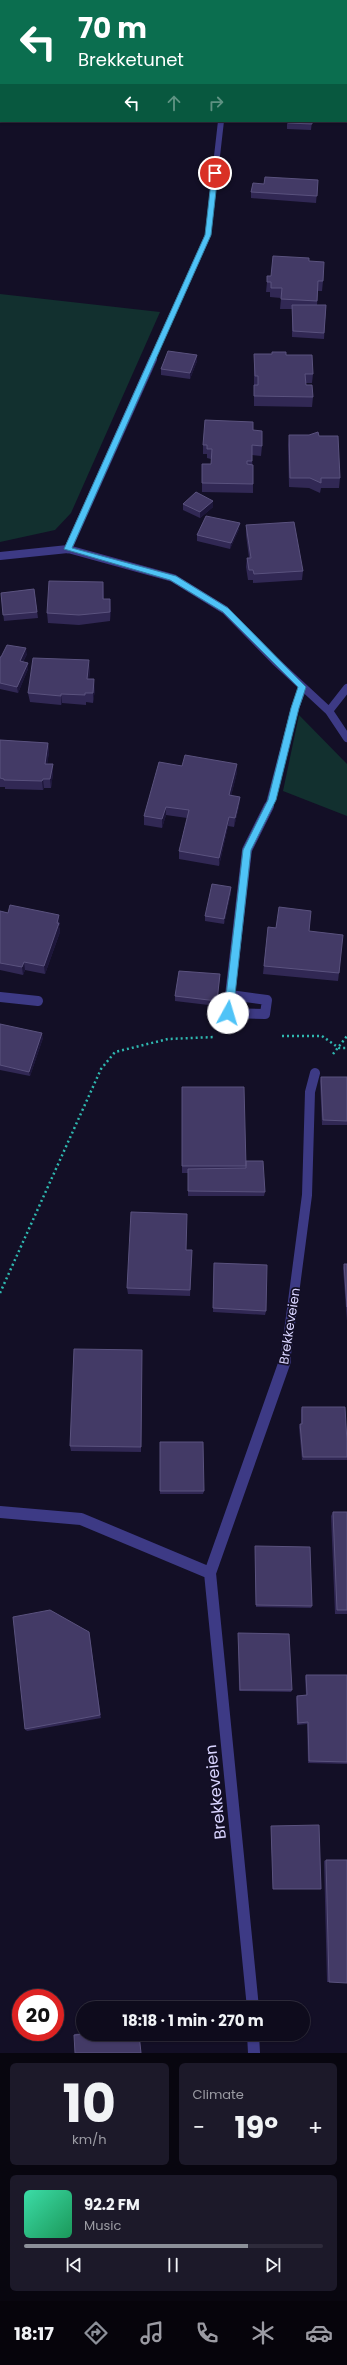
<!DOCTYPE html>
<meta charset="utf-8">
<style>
body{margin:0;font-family:Poppins,sans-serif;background:#1c1929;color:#f1f3f6;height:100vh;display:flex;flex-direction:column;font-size:15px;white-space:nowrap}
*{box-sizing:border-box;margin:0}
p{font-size:13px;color:#9b9ba3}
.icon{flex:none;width:22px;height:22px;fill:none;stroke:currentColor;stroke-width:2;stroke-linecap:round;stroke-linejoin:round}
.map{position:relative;height:2053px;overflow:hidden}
.details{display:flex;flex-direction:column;gap:10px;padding:10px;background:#08060f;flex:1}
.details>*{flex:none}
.banner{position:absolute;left:0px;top:0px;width:347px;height:122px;box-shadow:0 1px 3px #0004,0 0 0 1px #2e2b3b;background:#0b6e4f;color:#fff;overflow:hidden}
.speed{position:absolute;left:12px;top:1989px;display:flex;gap:8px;font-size:20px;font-weight:700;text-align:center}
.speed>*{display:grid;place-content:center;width:52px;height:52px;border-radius:50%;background:#0e0b1c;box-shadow:0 1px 3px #0004,0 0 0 1px #2e2b3b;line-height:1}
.speed .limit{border:6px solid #d22;background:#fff;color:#111}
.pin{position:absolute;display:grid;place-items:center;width:34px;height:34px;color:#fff;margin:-17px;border:2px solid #fff;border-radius:50%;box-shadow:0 1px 4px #0007}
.me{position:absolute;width:44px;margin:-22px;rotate:6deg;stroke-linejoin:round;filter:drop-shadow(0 0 3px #0008)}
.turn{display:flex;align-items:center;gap:14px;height:84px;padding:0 12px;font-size:18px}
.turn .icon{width:52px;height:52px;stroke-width:2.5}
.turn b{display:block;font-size:28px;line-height:34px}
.lanes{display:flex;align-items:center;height:38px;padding:0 12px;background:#0003;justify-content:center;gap:20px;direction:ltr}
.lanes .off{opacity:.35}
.big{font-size:30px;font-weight:700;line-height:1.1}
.details .card{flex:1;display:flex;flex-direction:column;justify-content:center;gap:6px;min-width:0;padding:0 14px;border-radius:6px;background:#1c1929}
.details .dial{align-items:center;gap:0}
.dial b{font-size:52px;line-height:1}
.song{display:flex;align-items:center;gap:12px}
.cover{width:48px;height:48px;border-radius:6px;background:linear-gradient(135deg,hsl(160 70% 55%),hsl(150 70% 35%))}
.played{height:4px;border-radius:2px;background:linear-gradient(90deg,#8c9099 75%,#2e2b3b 75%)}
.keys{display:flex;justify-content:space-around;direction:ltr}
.heat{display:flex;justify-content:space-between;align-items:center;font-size:22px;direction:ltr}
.details .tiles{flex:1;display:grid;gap:10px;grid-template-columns:1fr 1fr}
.card:last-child{grid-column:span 2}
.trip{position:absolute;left:76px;top:2001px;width:234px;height:40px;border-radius:20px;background:#0e0b1c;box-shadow:0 1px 3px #0004,0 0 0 1px #2e2b3b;font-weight:700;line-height:40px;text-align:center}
.dock{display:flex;height:64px;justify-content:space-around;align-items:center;background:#06040b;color:#9b9ba3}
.dock .icon{width:28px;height:28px}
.dock .selected{color:#8c9099}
.dock b{font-size:18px;color:#f1f3f6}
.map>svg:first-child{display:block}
</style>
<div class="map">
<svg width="347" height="2053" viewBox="0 0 347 2053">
<rect width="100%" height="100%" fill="#130f26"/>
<!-- green -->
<path fill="#12302f" d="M0,0H68L1,1L0,104Z
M0,294L160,312L71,513L55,530L0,542Z
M299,715L347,764V816L283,791Z"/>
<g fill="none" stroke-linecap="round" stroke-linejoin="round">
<!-- path -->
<path stroke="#2fb8b0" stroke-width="2.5" stroke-dasharray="2 3" stroke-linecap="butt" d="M282,1036H322L339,1048H347
M333,1054L347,1036
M0,1293L101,1069L115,1052L168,1039L215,1037"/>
<!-- service-far2 -->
<path stroke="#3d3a85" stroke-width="6" d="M152,360L208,235L221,121"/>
<!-- service-far1 -->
<path stroke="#3d3a85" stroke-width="8" d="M68,549L153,359"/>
<!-- service -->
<path stroke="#3d3a85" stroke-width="10" d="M230,995L267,1000L265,1014L228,1013Z
M0,997L38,1001"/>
<!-- minor-far2 -->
<path stroke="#3d3a85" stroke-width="8" d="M0,556L68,549L173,578L225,610L275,661L329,711L347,688
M329,711L347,738
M269,807L295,708L303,687"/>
<!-- minor-far1 -->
<path stroke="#3d3a85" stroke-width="10" d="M230,995L247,850L269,806
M285,1362L307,1195L310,1092L315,1073"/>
<!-- minor -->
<path stroke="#3d3a85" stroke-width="12" d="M0,1512L81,1519L210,1573
M253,2008L210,1573L285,1361
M253,2034L254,2053"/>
</g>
<!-- wall -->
<path fill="#312854" d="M346,29H347V108H346Z
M287,121H312L311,130L287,129Z
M318,180L316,203L251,198V192L264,184Z
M309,261L323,281L322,291H318L317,305H326L324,339L292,337V309H280L281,298L270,297V292H266L267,282L271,276Z
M254,354L286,355L313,374L312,383H306V385L313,397L312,407L254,406Z
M197,355V361L190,379L161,375V369Z
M253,430L262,446L261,456L252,455L253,484V493L202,492V464H211V459L207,458V454H203V445Z
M289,435L319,436L340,478L339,488H321L320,493L309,488L289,487L288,445Z
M213,501V507L200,518L183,510V504Z
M246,525L303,571L302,580L253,583V580H248L246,567L247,558H249L246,535Z
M239,529L230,549L197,541V535Z
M34,589L38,618L4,621L1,593Z
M104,591V599L111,608L110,621L79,625L48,623L47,613Z
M27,654L23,662L28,669L18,693L0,689V657Z
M90,669L89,679L95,689L93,703L86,702V705L62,703L61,705L30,702L28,693Z
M0,740L48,743L49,752L47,764H53V773L51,788H44L43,790L5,789V787H0Z
M182,766L237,772L231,796L240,797L239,806L234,827L228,826L219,866L179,859V851L187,818L166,815L162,828L144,825V816Z
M231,887V892L224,924L205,921V916Z
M0,911L60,924L59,926L60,932L45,974L25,970L23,975L0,970Z
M268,927L309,931L339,973L338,981L263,974Z
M220,974L217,1006L175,1001V996Z
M0,1024L43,1038L30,1076L0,1070Z
M321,1077H347V1125H322L320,1081Z
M182,1087L246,1161L265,1192L264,1196H188V1173H182Z
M192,1250L190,1296L128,1294L127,1288Z
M214,1263L266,1311L265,1315L213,1312Z
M344,1264H347V1321L343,1268Z
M142,1350L141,1452L71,1451L70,1446Z
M302,1407L347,1442V1460H302L299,1427L300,1424H301V1410Z
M160,1442L204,1491L203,1494H160Z
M333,1512H347V1614H335L331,1516Z
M255,1546L312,1606L311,1608L256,1607L255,1548Z
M89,1632L101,1718L27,1731L25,1729Z
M238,1633L292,1690L291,1692L239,1691Z
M306,1675H347V1764L308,1763L307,1724L297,1725L296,1698L297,1696L306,1695L305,1677Z
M271,1826L320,1889H273Z
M326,1860L329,1982H327L324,1861Z
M83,2033V2034H140L74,2035L75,2034Z"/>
<!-- shaded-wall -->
<path fill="#1d163a" d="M197,355V361L190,379V373Z
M213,501V507L200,518V512Z
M240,523L239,529L230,549L231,543Z
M103,582L104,591L103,608Z
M110,599L111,608L110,621Z
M26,648L27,654L20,667V661Z
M89,660L90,669L88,688L87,679Z
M28,663V669L18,693L17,687Z
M94,679L95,689L93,703V693Z
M61,694L62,703L61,705Z
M48,743L49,752L46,773L45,764Z
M53,764V773L51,788L50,779Z
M237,764V772L229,804V795Z
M43,779L44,788L43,790L42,781Z
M240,797L239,806L234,827L235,818Z
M166,807V815L162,828V819Z
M229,817L228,826L219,866V858Z
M231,887V892L224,924V919Z
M59,915L60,924L59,926L60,932L45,974L44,966Z
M24,962L25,970L23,975L22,967Z
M42,1033L43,1038L30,1076L29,1072Z
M89,1632L90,1636L101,1718L100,1715Z"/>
<!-- building -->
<path fill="#433a66" stroke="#5a527e" d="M346,29H347V96H346Z
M288,121H312V124L288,123Z
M265,177L318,180L317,196L251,192L253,183L264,184Z
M273,256L309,258V261L324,262L323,281H318L317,301L281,299L282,288H271V282H267V276H271Z
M292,305H326L324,333L293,331Z
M168,351L197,355L190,373L161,369Z
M272,352H286V355H312L313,374H305L306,385H312L313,397L254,396V385H258V376H255L254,354H272Z
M205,420L253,422V430L262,431V446L252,445V461H247V464L253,465V484L202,483V464H211L212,449H207V445H203Z
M318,432L319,436H338L340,478H321V483L310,478H290L289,435H309Z
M196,492L213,501L200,512L183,504Z
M206,516L240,523L231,543L197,535Z
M294,522L303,571L254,574L253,570H249L247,558H251L246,525Z
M49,581L103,582V599H110V612L79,615L47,613Z
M34,589L37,612L3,615L1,593Z
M7,645L26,648L20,661L28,663L17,687L0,683V657H1Z
M33,658L89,660L87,679H94L93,693H85V695L61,694V696L28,693Z
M0,740L48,743L45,764H53L50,779H43L42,781L4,780V779L0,778Z
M185,755L237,764L229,795L240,797L235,818L229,817L219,858L179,851L189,810L166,807L162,819L144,816L159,762L182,766Z
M212,884L231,887L224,919L205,916Z
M10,905L59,915L57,923H59L44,966L24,962L22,967L0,963V911L8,913Z
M279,907L311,911L309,931L343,935L339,973L264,966L268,927L276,928Z
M179,971L220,974L217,1001L175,996Z
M0,1024L42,1033L29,1072L0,1065Z
M321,1077H347V1121L323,1120Z
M182,1087H244L246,1166H182Z
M246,1161H263L265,1192L188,1191V1169L246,1168Z
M131,1212L187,1214L186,1250H192L190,1290L127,1288Z
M214,1263L267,1265L266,1311L213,1308Z
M344,1264H347V1307Z
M74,1349L142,1350L141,1447L70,1446Z
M302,1407H345L347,1442V1457H303L300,1424H302Z
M160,1442H203L204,1491H160Z
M333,1512H347V1610H337Z
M255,1546L310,1547L312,1606L256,1605Z
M50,1610L89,1632L100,1715L25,1729L13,1617Z
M238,1633L289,1634L292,1690H240Z
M306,1675H347V1762L309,1761L308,1722L298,1723L297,1696L307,1695Z
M319,1825L321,1889H273L271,1826Z
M326,1860H347V1983L329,1982Z
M87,2034H139L141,2053H75L74,2035Z"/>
<!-- route -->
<path fill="#4fc3f7" stroke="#337fa1" d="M215,171L218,173L211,235L72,548L176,576L228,608L306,687L299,708L276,800L251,850L233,1013L228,1017L224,1013L243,850L268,800L291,708L298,687L223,612L170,580L64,549L205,235L212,173Z"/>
<g text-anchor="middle" stroke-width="3.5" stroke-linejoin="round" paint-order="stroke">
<!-- street labels -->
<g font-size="13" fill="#d9d4ff" stroke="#130f26">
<text transform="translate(289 1326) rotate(-81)" y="5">Brekkeveien</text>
</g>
<!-- near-street labels -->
<g font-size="16" fill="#d9d4ff" stroke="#130f26">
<text transform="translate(215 1792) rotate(-96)" y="6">Brekkeveien</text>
</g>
</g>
</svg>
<div class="speed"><div class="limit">20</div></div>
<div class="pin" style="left:215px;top:173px;background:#d93025"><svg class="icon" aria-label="arrive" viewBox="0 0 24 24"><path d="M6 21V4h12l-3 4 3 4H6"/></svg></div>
<svg class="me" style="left:228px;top:1013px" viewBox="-20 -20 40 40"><circle r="19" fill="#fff"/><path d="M0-13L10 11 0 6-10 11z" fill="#4fc3f7"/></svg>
<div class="trip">18:18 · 1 min · 270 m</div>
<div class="banner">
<div class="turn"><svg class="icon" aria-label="left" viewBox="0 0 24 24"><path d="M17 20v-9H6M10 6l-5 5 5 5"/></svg><div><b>70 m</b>Brekketunet</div></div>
<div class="lanes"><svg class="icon" aria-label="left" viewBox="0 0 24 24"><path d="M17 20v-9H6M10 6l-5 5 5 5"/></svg><svg class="icon off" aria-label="ahead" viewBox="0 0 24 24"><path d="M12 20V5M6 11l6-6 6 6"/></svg><svg class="icon off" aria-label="right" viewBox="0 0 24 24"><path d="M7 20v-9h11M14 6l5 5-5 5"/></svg></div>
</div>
</div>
<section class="details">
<div class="tiles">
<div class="card dial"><b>10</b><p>km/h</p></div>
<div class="card"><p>Climate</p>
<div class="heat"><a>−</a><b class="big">19°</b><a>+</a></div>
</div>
<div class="card">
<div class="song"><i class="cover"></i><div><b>92.2 FM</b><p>Music</p></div></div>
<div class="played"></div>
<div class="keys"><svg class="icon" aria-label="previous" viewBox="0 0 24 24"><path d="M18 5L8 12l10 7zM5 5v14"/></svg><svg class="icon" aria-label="pause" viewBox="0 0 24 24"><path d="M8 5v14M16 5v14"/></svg><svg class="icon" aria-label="next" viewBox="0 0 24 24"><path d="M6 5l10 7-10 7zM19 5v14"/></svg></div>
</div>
</div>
</section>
<nav class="dock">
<b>18:17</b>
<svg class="icon selected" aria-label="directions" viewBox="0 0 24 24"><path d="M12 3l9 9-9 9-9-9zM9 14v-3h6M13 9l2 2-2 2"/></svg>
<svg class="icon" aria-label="music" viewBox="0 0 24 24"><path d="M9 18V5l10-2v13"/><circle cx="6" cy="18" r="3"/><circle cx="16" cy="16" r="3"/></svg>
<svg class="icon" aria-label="phone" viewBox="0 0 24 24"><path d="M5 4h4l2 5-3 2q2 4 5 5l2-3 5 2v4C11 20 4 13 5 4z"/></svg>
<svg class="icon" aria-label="climate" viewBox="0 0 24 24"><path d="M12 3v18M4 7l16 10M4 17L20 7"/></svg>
<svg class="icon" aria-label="car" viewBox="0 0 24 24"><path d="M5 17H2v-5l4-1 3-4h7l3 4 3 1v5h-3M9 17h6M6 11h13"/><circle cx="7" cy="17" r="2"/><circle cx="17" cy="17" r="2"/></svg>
</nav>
